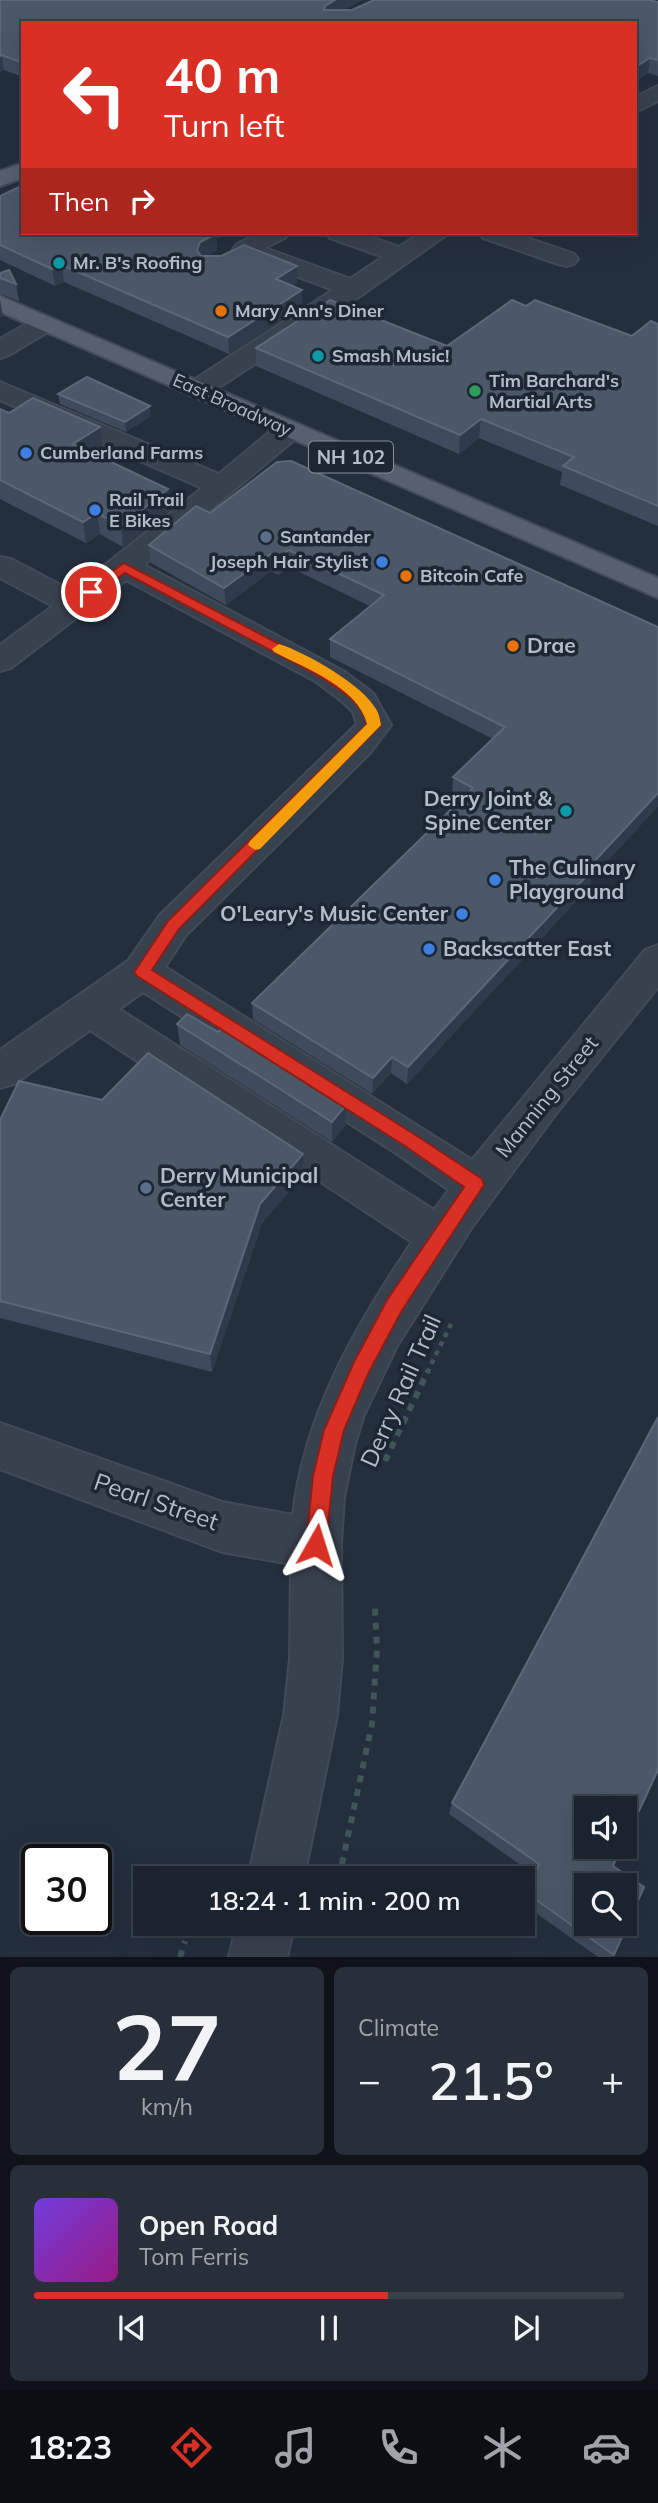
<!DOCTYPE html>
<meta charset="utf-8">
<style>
body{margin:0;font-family:Mulish,sans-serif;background:#282f3a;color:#f1f3f6;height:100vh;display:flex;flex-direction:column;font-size:26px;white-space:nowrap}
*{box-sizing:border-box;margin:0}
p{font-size:23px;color:#a0a4aa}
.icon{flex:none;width:38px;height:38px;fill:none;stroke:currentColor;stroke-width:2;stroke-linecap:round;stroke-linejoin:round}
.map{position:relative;height:1957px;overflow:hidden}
.drawer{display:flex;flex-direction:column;gap:10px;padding:10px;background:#0f1319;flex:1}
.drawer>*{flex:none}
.hud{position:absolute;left:21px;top:21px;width:616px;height:214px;border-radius:0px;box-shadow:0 7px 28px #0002,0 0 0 2px #39404a;background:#d93025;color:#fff;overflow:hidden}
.controls{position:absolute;left:574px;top:1796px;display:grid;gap:14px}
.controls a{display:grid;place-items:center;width:63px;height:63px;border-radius:0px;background:#1b232e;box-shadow:0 7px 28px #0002,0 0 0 2px #39404a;font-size:35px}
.speed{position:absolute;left:21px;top:1844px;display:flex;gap:14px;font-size:35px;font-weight:700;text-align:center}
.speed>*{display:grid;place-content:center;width:91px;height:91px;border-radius:50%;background:#1b232e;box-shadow:0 7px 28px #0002,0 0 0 2px #39404a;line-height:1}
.speed .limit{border:4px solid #111;border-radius:10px;background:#fff;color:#111}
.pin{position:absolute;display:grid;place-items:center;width:60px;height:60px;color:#fff;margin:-30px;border:4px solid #fff;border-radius:50%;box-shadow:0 2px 7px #0007}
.me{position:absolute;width:77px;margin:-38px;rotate:6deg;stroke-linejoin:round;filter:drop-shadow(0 0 5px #0008)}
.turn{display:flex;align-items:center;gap:24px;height:147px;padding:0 28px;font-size:32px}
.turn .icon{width:91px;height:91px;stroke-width:2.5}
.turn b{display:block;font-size:49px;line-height:60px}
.then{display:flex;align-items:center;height:66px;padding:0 28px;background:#0003;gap:14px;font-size:26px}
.big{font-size:52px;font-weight:600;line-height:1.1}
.drawer .widget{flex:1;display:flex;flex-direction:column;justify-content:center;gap:10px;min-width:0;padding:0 24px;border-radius:10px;background:#282f3a}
.drawer .dial{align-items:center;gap:0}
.dial b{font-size:91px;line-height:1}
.song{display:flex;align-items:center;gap:21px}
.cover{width:84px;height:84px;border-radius:10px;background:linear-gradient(135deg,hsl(260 70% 55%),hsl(310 70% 35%))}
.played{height:7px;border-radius:4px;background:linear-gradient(90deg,#d93025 60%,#39404a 60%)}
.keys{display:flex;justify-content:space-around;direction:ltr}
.heat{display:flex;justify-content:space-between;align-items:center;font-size:38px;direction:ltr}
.drawer .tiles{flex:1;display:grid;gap:10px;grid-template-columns:1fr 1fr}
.widget:last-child{grid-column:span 2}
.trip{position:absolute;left:133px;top:1866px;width:402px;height:70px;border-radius:0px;background:#1b232e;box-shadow:0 7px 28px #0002,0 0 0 2px #39404a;font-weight:600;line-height:70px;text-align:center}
.tab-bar{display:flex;height:112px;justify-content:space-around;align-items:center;background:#0b0e12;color:#a0a4aa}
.tab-bar .icon{width:49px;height:49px}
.tab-bar .active{color:#d93025}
.tab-bar b{font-size:32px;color:#f1f3f6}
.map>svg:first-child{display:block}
</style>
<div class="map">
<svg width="658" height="1957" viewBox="0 0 658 1957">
<rect width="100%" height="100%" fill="#242f3e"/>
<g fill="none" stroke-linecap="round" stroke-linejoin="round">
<!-- minor casing -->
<g stroke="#414a57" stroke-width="4">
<path id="minor" d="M658,86V101L635,112V97Z
M259,233H289L285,238L265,248L350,279L383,257L330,238L326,233H360L399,247L421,233H449L363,294L207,395L198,397L189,395L185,389L189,383L333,290L237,254L233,249L237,244Z
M479,233H513L574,254L578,259L574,264L566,266L558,264L483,238Z
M44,316L53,319L57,324L53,329L9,355L0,358V339L35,319Z
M0,382L219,474L279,424L289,422L299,424L303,430L299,436L144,565L345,672L373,693L391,725L370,753L186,935L165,967L472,1160L645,950L658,945V987L555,1115L472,1227L397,1346L364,1415L355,1444L344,1497L341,1543L342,1659L337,1715L304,1878H248L284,1715L290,1659L291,1564L222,1552L0,1469V1423L222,1502L293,1515C304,1414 356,1325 412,1242L90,1030L14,1084L0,1088V1050L128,961L160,915L357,724L353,712L344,703L315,681L126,580L11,668L0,671V645L53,606L0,578V557L11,559L72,591L202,488L0,400ZM143,992L396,1153L449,1190L434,1210L119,1009Z
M237,1923H295L287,1957H229Z"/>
</g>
<!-- major casing -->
<g stroke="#414a57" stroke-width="4">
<path id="major" d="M23,163V178L0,186V171Z
M0,296L658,578V598L0,312Z"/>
</g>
<!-- path-far1 -->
<path stroke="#3f5557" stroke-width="4.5" stroke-dasharray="5 5" stroke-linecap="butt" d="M427,1373L451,1324"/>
<!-- path -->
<path stroke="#3f5557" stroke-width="6" stroke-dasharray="7 7" stroke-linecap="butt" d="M385,1461L428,1371
M339,1878L372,1724L377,1649L375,1608
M180,1957L185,1941"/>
<!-- minor -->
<use href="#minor" fill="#38414e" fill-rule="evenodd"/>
<!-- major -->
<use href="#major" fill="#56606e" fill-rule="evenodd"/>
</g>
<!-- wall -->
<path fill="#3f4b5c" d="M0,0H362L343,10L658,2V76L648,73L635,81V23H23V77L4,70L0,72Z
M0,196L223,235L216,239L217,250L206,256L297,283L292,286L302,290V307L229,354L64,282L55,286L0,260Z
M0,273L16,284L19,301L1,294H0Z
M526,306L632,336L658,324V526L560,485L562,472L479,438L459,454L256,366V348L447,346Z
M58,394L151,416L126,432L60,404Z
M0,409L102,447L93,453L168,489L170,510L123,547L100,534L86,543L0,499Z
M210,513L658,627V806L591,879L590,886L407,1084L391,1073L372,1094L253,1019L252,1003L461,799L452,794L453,777L493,739L330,657V639L370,606L289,567L279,575L271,571L226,605L151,563L149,545Z
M177,1024L218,1032L347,1104L346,1125L332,1142L180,1045Z
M0,1120L303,1154L304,1174L262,1223L212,1372L0,1318Z
M452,1803L613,1866L614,1955L612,1957H598L523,1904V1895L533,1874L449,1814Z"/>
<!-- shaded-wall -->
<path fill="#2f3b4b" d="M335,0H362L325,21V6Z
M2,55L4,70L0,72V56Z
M650,58L648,73L635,81V67Z
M204,233H222L223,235L216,239L217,250L201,259L197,250Z
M62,265L64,282L55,286L52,269Z
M297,266V283L276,296V279Z
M302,290V307L229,354L228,337Z
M0,300L3,316L0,318Z
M150,406L151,416L126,432L125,422Z
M481,419L479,438L459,454L460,435Z
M100,427L102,447L76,464L73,444Z
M168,489L170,510L123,547L121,526Z
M97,513L100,534L86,543L83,522Z
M289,550V567L279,575L278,557Z
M271,554V571L226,605L224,588Z
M658,793V806L591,879L590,886L407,1084L408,1067L589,867Z
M392,1057L391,1073L372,1094L373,1078Z
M347,1104L346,1125L332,1142V1122Z
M303,1154L304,1174L262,1223L212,1372L210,1354L260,1204Z"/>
<!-- building -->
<path fill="#4b5868" stroke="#5c6777" stroke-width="2" fill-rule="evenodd" d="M0,0H335L325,6L324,10H352L374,0H649L658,2V60L650,58L635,67V23H23V63L2,55L0,56Z
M23,185V233H214L216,234L200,242L197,250L201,256H221L244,245L297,266L276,279L302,290L228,337L62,265L52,269L0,245V196Z
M9,270L16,284L0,278V273Z
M330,300L447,346L512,300L526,306L535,300L632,336L651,321L658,324V506L563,466L574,457L481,419L460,435L256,348Z
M87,377L150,406L125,422L58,394Z
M33,398L100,427L73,444L168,489L121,526L97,513L83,522L0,480V409L9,413Z
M291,461L658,627V793L589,867L593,869L408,1067L392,1057L373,1078L252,1003L473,788L453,777L505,727L330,639L384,595L289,550L278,557L271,554L224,588L149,545L196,506L210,513L277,462Z
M187,1014L218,1032L223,1027L347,1104L332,1122L177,1024Z
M148,1053L303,1154L260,1204L210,1354L0,1301V1120L19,1081L102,1100Z
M658,1417V1770L625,1841V1808H586V1846H622L613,1866L644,1887L614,1955L525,1892L539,1864L452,1803ZM586,1885H625V1923H586Z"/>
<!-- route -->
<path fill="#d93025" stroke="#8d1f18" stroke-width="2" d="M124,563L331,671C353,686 374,698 381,725L179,929L152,970L417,1136L482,1179L484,1185L401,1312L368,1374L344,1430L333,1476L326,1545L323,1552L316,1555L309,1552L306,1545L313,1476L324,1430L354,1362L387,1300L464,1187L405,1146L137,976L134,972L137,968L168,921L367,724C361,701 340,690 321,677L125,573L95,595H87V589Z"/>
<!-- slow -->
<path fill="#f59e0b" d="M279,644C305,652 363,685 376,709C379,713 380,720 381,725L260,849L255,850L248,845L250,841L367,724C358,687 305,668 274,652L272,649Z"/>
<!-- markers -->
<g fill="#0f9aa8" stroke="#1d2633" stroke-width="2.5">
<circle cx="59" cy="263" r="7"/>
<circle cx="318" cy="356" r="7"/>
<circle cx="566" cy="811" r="7"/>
</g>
<g fill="#e8710a" stroke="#1d2633" stroke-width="2.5">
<circle cx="221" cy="311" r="7"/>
<circle cx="406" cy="576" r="7"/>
<circle cx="513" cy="646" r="7"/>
</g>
<circle fill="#2e9e5b" stroke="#1d2633" stroke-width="2.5" cx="475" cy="391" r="7"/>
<g fill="#3f7fe0" stroke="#1d2633" stroke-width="2.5">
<circle cx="26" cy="453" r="7"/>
<circle cx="95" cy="510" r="7"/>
<circle cx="382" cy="562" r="7"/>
<circle cx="495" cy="880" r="7"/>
<circle cx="462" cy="914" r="7"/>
<circle cx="429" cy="949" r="7"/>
</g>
<g fill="#5c6f8a" stroke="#1d2633" stroke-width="2.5">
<circle cx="266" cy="537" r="7"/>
<circle cx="146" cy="1188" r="7"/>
</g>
<g text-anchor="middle" stroke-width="7" stroke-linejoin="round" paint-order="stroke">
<!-- far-poi labels -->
<g font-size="18" font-weight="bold" fill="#b4bcc9" stroke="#1d2633" text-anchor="start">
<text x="73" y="269">Mr. B's Roofing</text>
<text x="235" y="317">Mary Ann's Diner</text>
<text x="332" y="362">Smash Music!</text>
<text x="489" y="387">Tim Barchard's<tspan x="489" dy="21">Martial Arts</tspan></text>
<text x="40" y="459">Cumberland Farms</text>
<text x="109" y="506">Rail Trail<tspan x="109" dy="21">E Bikes</tspan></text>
<text x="280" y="543">Santander</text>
<text x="368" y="568" text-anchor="end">Joseph Hair Stylist</text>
<text x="420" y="582">Bitcoin Cafe</text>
</g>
<!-- far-street labels -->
<g font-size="18" fill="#b4bcc9" stroke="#1d2633">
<text transform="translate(232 405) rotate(24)" y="6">East Broadway</text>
</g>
<!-- shield labels -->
<rect fill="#1d2633" stroke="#878f9c" stroke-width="2" x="309" y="441.5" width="84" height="31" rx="5"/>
<g font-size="19" font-weight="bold" fill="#b4bcc9">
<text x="351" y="464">NH 102</text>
</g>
<!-- poi labels -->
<g font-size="21" font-weight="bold" fill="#b4bcc9" stroke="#1d2633" text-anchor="start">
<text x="527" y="653">Drae</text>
<text x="552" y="806" text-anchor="end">Derry Joint &amp;<tspan x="552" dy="24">Spine Center</tspan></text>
<text x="509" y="875">The Culinary<tspan x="509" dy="24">Playground</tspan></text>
<text x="448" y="921" text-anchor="end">O'Leary's Music Center</text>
<text x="443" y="956">Backscatter East</text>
<text x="160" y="1183">Derry Municipal<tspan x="160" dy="24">Center</tspan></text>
</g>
<!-- street labels -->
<g font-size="21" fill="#b4bcc9" stroke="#1d2633">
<text transform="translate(547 1097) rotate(-51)" y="7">Manning Street</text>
</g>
<!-- near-street labels -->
<g font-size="24" fill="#b4bcc9" stroke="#1d2633">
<text transform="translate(401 1391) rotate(-66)" y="8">Derry Rail Trail</text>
<text transform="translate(156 1502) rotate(19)" y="8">Pearl Street</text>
</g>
</g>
</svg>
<div class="controls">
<a><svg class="icon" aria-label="sound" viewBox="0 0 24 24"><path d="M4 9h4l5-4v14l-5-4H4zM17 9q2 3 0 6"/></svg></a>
<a><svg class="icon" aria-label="search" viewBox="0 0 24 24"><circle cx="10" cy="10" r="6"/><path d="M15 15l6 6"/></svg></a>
</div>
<div class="speed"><div class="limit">30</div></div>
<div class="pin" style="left:91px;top:592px;background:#d93025"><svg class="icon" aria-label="arrive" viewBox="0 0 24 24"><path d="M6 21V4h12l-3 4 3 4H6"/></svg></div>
<svg class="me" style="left:316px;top:1545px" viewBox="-20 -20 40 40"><path d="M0-17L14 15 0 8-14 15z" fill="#d93025" stroke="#fff" stroke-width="4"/></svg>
<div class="trip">18:24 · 1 min · 200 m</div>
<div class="hud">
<div class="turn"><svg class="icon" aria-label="left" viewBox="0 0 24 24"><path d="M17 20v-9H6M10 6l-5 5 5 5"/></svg><div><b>40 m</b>Turn left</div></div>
<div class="then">Then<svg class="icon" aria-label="right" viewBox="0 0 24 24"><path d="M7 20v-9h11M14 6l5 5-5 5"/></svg></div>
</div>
</div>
<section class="drawer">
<div class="tiles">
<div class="widget dial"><b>27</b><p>km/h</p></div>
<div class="widget"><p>Climate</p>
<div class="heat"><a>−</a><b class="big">21.5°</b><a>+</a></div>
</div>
<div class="widget">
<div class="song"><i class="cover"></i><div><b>Open Road</b><p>Tom Ferris</p></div></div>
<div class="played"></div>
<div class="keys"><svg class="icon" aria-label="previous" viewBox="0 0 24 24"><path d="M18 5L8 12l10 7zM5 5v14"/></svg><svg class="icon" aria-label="pause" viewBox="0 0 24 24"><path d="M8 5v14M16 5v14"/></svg><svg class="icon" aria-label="next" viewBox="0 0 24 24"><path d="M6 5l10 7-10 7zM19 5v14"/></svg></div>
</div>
</div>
</section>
<nav class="tab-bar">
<b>18:23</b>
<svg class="icon active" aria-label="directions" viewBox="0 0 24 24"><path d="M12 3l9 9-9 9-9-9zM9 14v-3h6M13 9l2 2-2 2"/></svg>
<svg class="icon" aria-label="music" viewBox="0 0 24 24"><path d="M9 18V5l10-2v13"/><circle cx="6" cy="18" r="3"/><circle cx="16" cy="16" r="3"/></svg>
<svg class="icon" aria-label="phone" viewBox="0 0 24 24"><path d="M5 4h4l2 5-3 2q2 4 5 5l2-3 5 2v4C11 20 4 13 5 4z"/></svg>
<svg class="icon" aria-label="climate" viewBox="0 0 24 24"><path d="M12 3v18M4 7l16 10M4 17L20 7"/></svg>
<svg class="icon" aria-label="car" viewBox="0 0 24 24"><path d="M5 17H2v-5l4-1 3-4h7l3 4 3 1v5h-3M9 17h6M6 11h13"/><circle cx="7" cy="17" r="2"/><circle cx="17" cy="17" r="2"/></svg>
</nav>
